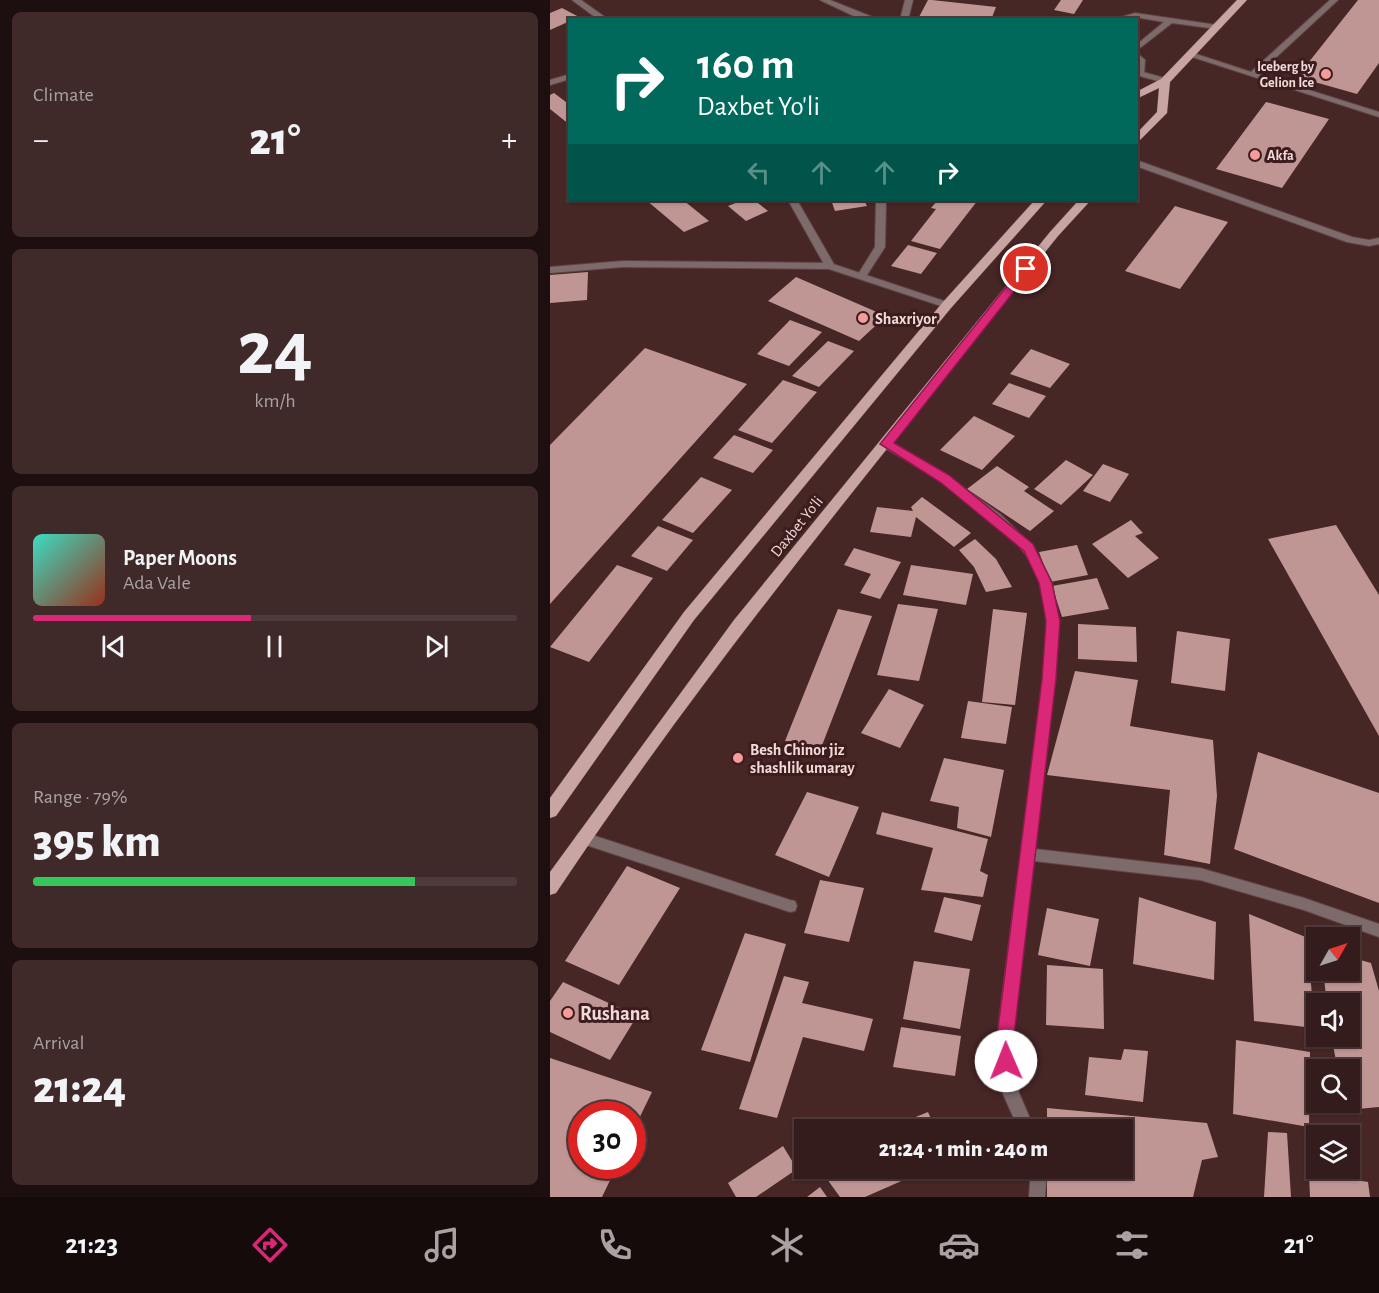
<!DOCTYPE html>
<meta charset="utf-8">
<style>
body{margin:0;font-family:"Alegreya Sans",sans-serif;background:#402929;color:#f1f3f6;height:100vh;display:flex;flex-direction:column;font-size:22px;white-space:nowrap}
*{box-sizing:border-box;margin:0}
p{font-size:20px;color:#aaa1a3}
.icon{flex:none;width:33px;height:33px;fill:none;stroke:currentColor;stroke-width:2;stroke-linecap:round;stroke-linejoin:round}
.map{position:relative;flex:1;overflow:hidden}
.sheet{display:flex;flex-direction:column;gap:12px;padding:12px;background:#1d0f0f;width:550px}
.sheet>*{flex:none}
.hud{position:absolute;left:18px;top:18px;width:570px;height:183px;border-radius:0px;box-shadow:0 2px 4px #0004,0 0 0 2px #4f3a3b;background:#00695c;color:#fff;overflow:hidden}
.needle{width:39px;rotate:51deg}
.controls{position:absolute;left:756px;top:927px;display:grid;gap:12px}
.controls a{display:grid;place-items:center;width:54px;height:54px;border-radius:0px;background:#351c1c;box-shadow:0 2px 4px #0004,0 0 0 2px #4f3a3b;font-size:30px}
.speed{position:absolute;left:18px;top:1101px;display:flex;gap:12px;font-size:30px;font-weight:700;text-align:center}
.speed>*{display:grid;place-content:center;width:78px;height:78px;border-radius:50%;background:#351c1c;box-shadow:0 2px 4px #0004,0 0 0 2px #4f3a3b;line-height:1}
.speed .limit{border:9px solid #d22;background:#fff;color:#111}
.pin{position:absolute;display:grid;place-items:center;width:51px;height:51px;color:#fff;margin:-26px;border:3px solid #fff;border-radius:50%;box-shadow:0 2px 6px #0007}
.me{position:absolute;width:66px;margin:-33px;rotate:359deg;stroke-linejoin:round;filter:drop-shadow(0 0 4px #0008)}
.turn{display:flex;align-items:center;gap:21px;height:126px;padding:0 30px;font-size:27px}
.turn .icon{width:78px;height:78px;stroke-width:2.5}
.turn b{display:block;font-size:42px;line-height:51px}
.lanes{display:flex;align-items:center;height:57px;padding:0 30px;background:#0003;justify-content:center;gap:30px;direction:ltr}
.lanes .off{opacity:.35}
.big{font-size:45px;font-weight:800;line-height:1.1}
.sheet .widget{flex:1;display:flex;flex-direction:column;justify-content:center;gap:9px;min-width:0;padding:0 21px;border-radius:9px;background:#402929}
.sheet .dial{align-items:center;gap:0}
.dial b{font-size:78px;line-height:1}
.song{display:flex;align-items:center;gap:18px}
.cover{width:72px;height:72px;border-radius:9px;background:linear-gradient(135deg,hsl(170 70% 55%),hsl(10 70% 35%))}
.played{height:6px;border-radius:3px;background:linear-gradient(90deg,#db2777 45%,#4f3a3b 45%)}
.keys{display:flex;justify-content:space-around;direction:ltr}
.heat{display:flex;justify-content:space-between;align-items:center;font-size:33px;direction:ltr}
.charge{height:9px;border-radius:4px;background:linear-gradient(90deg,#34c759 79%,#4f3a3b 0)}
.trip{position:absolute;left:244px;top:1119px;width:339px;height:60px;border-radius:0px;background:#351c1c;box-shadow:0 2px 4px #0004,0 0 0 2px #4f3a3b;font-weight:800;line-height:60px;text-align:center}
.tabs{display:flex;height:96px;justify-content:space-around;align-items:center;background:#150b0b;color:#aaa1a3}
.tabs .icon{width:42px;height:42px}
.tabs .on{color:#db2777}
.tabs b{font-size:27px;color:#f1f3f6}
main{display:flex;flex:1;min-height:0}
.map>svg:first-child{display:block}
</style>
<main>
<section class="sheet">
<div class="widget"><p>Climate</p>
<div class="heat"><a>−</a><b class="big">21°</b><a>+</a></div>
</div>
<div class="widget dial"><b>24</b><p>km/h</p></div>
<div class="widget">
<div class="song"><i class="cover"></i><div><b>Paper Moons</b><p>Ada Vale</p></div></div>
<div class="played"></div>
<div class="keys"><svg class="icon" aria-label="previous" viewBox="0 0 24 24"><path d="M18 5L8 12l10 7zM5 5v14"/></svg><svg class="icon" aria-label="pause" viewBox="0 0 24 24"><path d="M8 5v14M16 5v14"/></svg><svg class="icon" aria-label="next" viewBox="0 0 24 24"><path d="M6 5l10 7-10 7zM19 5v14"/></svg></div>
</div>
<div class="widget"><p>Range · 79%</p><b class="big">395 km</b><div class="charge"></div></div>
<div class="widget"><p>Arrival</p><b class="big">21:24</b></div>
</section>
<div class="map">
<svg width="829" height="1197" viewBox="0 0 829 1197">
<rect width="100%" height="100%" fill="#472626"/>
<!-- building -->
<path fill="#bf9694" d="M378,0H382L446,7L441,20L369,17Z
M511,0H533L524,14L504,10Z
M808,0H829V63L807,94L747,77Z
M12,8L29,17L0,30V13Z
M4,93L20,105V125L0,109V95Z
M716,102L779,119L732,188L666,169Z
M96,200H133L159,221L134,232Z
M193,200H204L218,211L196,221L178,206Z
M281,200H314L317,206L285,211Z
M388,200H428L390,249L361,241L386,209L381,208Z
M625,206L678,222L630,289L575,271Z
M358,245L387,253L371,274L341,266Z
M38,272L37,300L0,303V275Z
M246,277L336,316L309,341L218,301Z
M240,320L272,332L239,366L207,354Z
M278,341L304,351L269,387L242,376Z
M95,348L197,384L0,604V445Z
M481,349L520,364L500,388L460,374Z
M233,380L267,392L222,443L188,430Z
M459,383L496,396L479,418L442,404Z
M424,416L465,436L432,470L390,450Z
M184,435L223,450L203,473L163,458Z
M516,460L543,475L511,505L484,489Z
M553,464L579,474L560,502L533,491Z
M447,466L479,487L474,491L504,511L480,531L417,489Z
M151,477L182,490L143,533L112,520Z
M372,497L421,533L404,547L366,517L361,537L320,532L327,507L363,511L361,507Z
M581,520L593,533L585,536L609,558L578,578L542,544Z
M786,525L829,595V736L718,539Z
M108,526L143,540L117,571L81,556Z
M425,539L446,559L462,587L436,592L424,567L409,550Z
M527,545L538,575L500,582L489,552Z
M304,548L351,562L330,599L310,593L321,574L294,565Z
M67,565L103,578L39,662L0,647Z
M361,565L423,574L416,605L353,595Z
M547,578L559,609L512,617L502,586Z
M348,604L388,609L369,681L327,675Z
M288,609L322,616L271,748L235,741Z
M443,609L477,613L465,705L432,702Z
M528,624L586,627L587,662L528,659Z
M627,631L680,639L675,691L621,683Z
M525,671L588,680L580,726L663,740L667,796L660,864L614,855L620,790L497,775Z
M339,689L374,705L350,748L311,733Z
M418,701L462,707L456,744L411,738Z
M708,752L829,793V903L684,849Z
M394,758L454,770L441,837L407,828L409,807L380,801Z
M257,792L309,807L279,877L225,855Z
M332,812L438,839L430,871L438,875L433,897L371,890L383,848L326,834Z
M77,866L130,888L69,985L15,961Z
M270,880L314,888L299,942L254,933Z
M394,897L431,905L422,941L384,932Z
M589,897L666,922L664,980L583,964Z
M497,908L549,919L540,966L488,955Z
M699,914L758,938L764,1028L704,1021Z
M195,933L236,944L200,1062L151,1050Z
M800,957L821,963L829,991V1107L797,1110L795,1102H800V1070H788L781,1036H800V1004H777L773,970H800Z
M364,961L420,969L410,1029L353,1019Z
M497,965L553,969L554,1029L496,1025Z
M234,976L259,982L252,1003L323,1019L314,1051L253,1037L227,1118L189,1109Z
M13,982L87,1016L60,1060L0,1032V1001Z
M351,1027L411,1036L405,1076L343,1067Z
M686,1040L760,1052L759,1127L683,1114Z
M574,1049L598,1051L593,1102L535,1095L539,1057L571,1060Z
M0,1058L102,1092L82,1133V1114H32V1166H67L52,1197H0Z
M497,1108L657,1123L668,1157L652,1160L643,1197H497V1168H573V1130H497Z
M378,1112L386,1130H336V1129Z
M718,1132L737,1133L741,1197H714Z
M233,1146L247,1169L206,1197H186L178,1183Z
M758,1150L766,1151V1168H794L793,1178L818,1182L820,1197H760Z
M269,1168H381L315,1197H290Z
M270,1187L277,1197H257Z"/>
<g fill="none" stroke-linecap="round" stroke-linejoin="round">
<!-- lane casing -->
<g stroke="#624343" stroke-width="2">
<path id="lane" d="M22,0H31L59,20H49Z
M355,0H363L358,20H350Z
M780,0H788L708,74L829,112V117L636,55L643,53L701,72Z
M585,13L667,25L671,27L667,29L622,23L586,51V45L614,22L585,17L561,20Z
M586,52L595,60L594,75L587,73Z
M20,74V79L0,85V80Z
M586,160L802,237L819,240L829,238V244L819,246L797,242L586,166Z
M238,200H247L285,266L283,268H277L275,266Z
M326,200H336L335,247L315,278L312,279L307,276L325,247Z
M33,832L240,900L245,901L247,906L245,911L240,912L33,844L28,842L26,838L28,834Z"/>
</g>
<!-- street casing -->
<g stroke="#624343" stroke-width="2">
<path id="street" d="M270,0H280L330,20L308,18Z
M586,70L618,79L619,81L615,83L586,75Z
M73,261L280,263L400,303L402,305L400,307H394L279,269L73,267L0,273V267Z
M337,440L396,475L450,514L484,547L502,583L508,619L507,655L485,849L650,868L754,898L829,924V937L754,910L650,880L484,861L462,1044L469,1093L485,1130H469L453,1094L446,1044L493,679C495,647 500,614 490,583C472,525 384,476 333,447L332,444Z
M481,1168H497L495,1197H479Z"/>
</g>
<!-- primary casing -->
<g stroke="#624343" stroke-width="1">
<path id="primary" d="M687,0H697L620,82L617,113L586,144V134L607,112L609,88L586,99V92L611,79Z
M485,200H497L401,308L144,620L6,816L0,818V798L134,612L393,302Z
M529,200H541L508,236C336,451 159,663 6,893L0,895V872L184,620L500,232Z"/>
</g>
<!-- lane -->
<use href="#lane" fill="#7d6b6b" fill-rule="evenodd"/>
<!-- street -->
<use href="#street" fill="#7d6b6b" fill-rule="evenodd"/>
<!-- primary -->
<use href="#primary" fill="#c8a4a3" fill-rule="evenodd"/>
</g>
<!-- route -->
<path fill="#db2777" stroke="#8e194d" stroke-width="1.5" d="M476,265L482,269L480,271L344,443L399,475L483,544L502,583L510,621L506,679L463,1044L465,1061L463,1067L456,1070L450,1067L446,1044L492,679L496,621L489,583L474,551L390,482L330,444L473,266Z"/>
<!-- markers -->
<g fill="#f59b9a" stroke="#3c1c1d" stroke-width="2">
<circle cx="776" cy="74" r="6"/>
<circle cx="705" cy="155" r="6"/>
<circle cx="313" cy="318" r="6"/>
<circle cx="188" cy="758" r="6"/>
<circle cx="18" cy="1013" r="6"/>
</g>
<g text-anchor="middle" stroke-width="6" stroke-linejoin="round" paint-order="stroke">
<!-- far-poi labels -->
<g font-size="14" font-weight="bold" fill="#f1dad9" stroke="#3c1c1d" text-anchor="end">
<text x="764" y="71">Iceberg by<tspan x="764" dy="16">Gelion Ice</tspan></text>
<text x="717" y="160" text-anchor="start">Akfa</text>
</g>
<!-- poi labels -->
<g font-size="16" font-weight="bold" fill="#f1dad9" stroke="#3c1c1d" text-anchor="start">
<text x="325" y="324">Shaxriyor</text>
<text x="200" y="755">Besh Chinor jiz<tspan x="200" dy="18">shashlik umaray</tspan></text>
</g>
<!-- street labels -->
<g font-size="16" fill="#f1dad9" stroke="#3c1c1d">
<text transform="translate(246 526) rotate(-51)" y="6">Daxbet Yo'li</text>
</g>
<!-- near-poi labels -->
<g font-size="20" font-weight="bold" fill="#f1dad9" stroke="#3c1c1d" text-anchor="start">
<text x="30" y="1020">Rushana</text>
</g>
</g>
</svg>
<div class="controls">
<a><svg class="needle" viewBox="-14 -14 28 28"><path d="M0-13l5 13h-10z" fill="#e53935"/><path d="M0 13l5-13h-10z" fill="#aaa1a3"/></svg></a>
<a><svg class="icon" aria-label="sound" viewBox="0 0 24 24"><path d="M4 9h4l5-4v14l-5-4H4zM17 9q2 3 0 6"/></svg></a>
<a><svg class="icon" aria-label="search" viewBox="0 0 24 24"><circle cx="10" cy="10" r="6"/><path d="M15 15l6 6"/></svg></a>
<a><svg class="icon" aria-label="layers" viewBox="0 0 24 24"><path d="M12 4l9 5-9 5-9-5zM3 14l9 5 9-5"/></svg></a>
</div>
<div class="speed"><div class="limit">30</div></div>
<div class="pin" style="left:476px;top:269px;background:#d93025"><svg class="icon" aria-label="arrive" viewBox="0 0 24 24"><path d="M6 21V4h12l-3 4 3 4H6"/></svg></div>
<svg class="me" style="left:456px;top:1061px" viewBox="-20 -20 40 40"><circle r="19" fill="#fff"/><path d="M0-13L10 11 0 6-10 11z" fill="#db2777"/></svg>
<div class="trip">21:24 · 1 min · 240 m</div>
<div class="hud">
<div class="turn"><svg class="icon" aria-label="right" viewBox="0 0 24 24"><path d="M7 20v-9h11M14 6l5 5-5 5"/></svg><div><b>160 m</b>Daxbet Yo'li</div></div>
<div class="lanes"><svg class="icon off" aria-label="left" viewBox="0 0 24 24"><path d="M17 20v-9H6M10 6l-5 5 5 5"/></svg><svg class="icon off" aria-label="ahead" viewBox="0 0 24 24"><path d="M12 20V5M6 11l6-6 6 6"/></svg><svg class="icon off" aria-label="ahead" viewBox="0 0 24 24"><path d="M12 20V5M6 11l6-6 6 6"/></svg><svg class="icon" aria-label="right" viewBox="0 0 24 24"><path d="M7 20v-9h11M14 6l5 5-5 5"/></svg></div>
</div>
</div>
</main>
<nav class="tabs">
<b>21:23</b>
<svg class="icon on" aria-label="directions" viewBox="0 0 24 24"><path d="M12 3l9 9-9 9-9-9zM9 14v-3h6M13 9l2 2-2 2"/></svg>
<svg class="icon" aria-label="music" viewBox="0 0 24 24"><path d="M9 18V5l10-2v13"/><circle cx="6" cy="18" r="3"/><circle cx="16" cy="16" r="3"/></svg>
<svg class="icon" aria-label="phone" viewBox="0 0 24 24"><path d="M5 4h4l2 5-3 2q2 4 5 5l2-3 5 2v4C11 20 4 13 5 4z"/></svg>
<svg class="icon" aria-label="climate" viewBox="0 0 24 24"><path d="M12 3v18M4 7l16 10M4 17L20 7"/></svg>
<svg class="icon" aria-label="car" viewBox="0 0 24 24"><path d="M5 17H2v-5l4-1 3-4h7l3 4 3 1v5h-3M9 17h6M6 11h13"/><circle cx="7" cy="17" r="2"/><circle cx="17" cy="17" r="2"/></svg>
<svg class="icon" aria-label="filters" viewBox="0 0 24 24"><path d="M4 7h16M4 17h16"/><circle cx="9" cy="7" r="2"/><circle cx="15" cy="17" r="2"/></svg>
<b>21°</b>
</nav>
